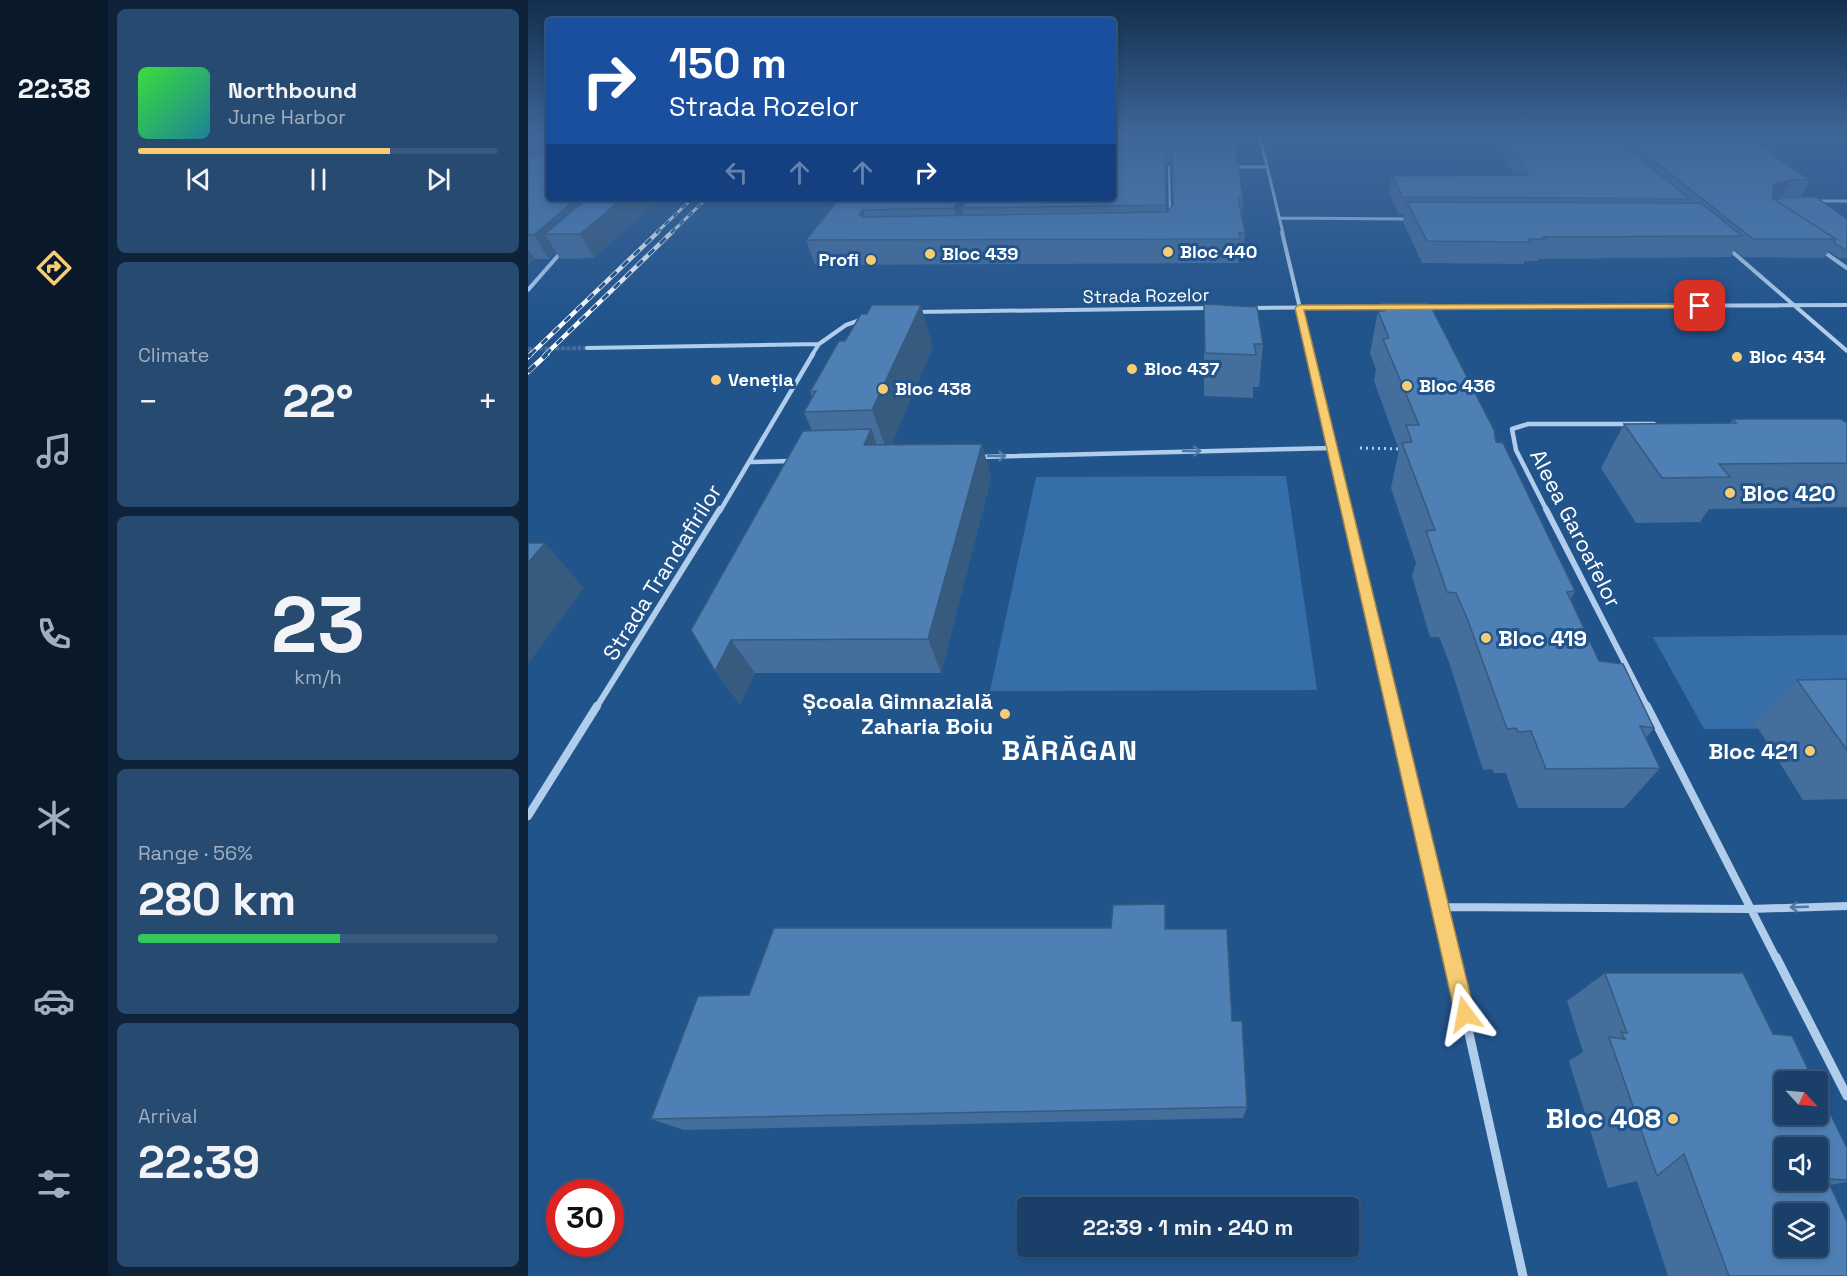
<!DOCTYPE html>
<meta charset="utf-8">
<style>
body{margin:0;font-family:"Space Grotesk",sans-serif;background:#274a71;color:#f1f3f6;height:100vh;display:flex;flex-direction:column;font-size:22px;white-space:nowrap}
*{box-sizing:border-box;margin:0}
p{font-size:20px;color:#9fafc0}
.icon{flex:none;width:33px;height:33px;fill:none;stroke:currentColor;stroke-width:2;stroke-linecap:round;stroke-linejoin:round}
.map{position:relative;flex:1;overflow:hidden}
.sheet{display:flex;flex-direction:column;gap:9px;padding:9px;background:#0e233a;width:420px}
.sheet>*{flex:none}
.hud{position:absolute;left:18px;top:18px;width:570px;height:183px;border-radius:6px;box-shadow:0 3px 9px #0003,0 0 0 2px #38587d;background:#1a4fa0;color:#fff;overflow:hidden}
.needle{width:39px;rotate:116deg}
.fabs{position:absolute;left:1246px;top:1071px;display:grid;gap:12px}
.fabs a{display:grid;place-items:center;width:54px;height:54px;border-radius:6px;background:#1a3f69;box-shadow:0 3px 9px #0003,0 0 0 2px #38587d;font-size:30px}
.speed{position:absolute;left:18px;top:1179px;display:flex;gap:12px;font-size:30px;font-weight:700;text-align:center}
.speed>*{display:grid;place-content:center;width:78px;height:78px;border-radius:50%;background:#1a3f69;box-shadow:0 3px 9px #0003,0 0 0 2px #38587d;line-height:1}
.speed .limit{border:9px solid #d22;background:#fff;color:#111}
.pin{position:absolute;display:grid;place-items:center;width:51px;height:51px;color:#fff;margin:-26px;border-radius:12px;box-shadow:0 3px 9px #0006}
.me{position:absolute;width:66px;margin:-33px;rotate:347deg;stroke-linejoin:round;filter:drop-shadow(0 0 4px #0008)}
.turn{display:flex;align-items:center;gap:21px;height:126px;padding:0 24px;font-size:27px}
.turn .icon{width:78px;height:78px;stroke-width:2.5}
.turn b{display:block;font-size:42px;line-height:51px}
.lanes{display:flex;align-items:center;height:57px;padding:0 24px;background:#0003;justify-content:center;gap:30px;direction:ltr}
.lanes .off{opacity:.35}
.big{font-size:45px;font-weight:700;line-height:1.1}
.sheet .tile{flex:1;display:flex;flex-direction:column;justify-content:center;gap:9px;min-width:0;padding:0 21px;border-radius:9px;background:#274a71}
.sheet .dial{align-items:center;gap:0}
.dial b{font-size:78px;line-height:1}
.song{display:flex;align-items:center;gap:18px}
.cover{width:72px;height:72px;border-radius:9px;background:linear-gradient(135deg,hsl(120 70% 55%),hsl(190 70% 35%))}
.played{height:6px;border-radius:3px;background:linear-gradient(90deg,#f7cc73 70%,#38587d 70%)}
.keys{display:flex;justify-content:space-around;direction:ltr}
.heat{display:flex;justify-content:space-between;align-items:center;font-size:33px;direction:ltr}
.charge{height:9px;border-radius:4px;background:linear-gradient(90deg,#34c759 56%,#38587d 0)}
.trip{position:absolute;left:489px;top:1197px;width:342px;height:60px;border-radius:6px;background:#1a3f69;box-shadow:0 3px 9px #0003,0 0 0 2px #38587d;font-weight:700;line-height:60px;text-align:center}
main{display:flex;flex:1;min-height:0}
.tabs{display:flex;flex-direction:column;width:108px;justify-content:space-around;align-items:center;background:#0a192a;color:#9fafc0}
.tabs .icon{width:42px;height:42px}
.tabs .on{color:#f7cc73}
.tabs b{font-size:27px;color:#f1f3f6}
.map>svg:first-child{display:block}
</style>
<main>
<nav class="tabs">
<b>22:38</b>
<svg class="icon on" aria-label="directions" viewBox="0 0 24 24"><path d="M12 3l9 9-9 9-9-9zM9 14v-3h6M13 9l2 2-2 2"/></svg>
<svg class="icon" aria-label="music" viewBox="0 0 24 24"><path d="M9 18V5l10-2v13"/><circle cx="6" cy="18" r="3"/><circle cx="16" cy="16" r="3"/></svg>
<svg class="icon" aria-label="phone" viewBox="0 0 24 24"><path d="M5 4h4l2 5-3 2q2 4 5 5l2-3 5 2v4C11 20 4 13 5 4z"/></svg>
<svg class="icon" aria-label="climate" viewBox="0 0 24 24"><path d="M12 3v18M4 7l16 10M4 17L20 7"/></svg>
<svg class="icon" aria-label="car" viewBox="0 0 24 24"><path d="M5 17H2v-5l4-1 3-4h7l3 4 3 1v5h-3M9 17h6M6 11h13"/><circle cx="7" cy="17" r="2"/><circle cx="17" cy="17" r="2"/></svg>
<svg class="icon" aria-label="filters" viewBox="0 0 24 24"><path d="M4 7h16M4 17h16"/><circle cx="9" cy="7" r="2"/><circle cx="15" cy="17" r="2"/></svg>
</nav>
<section class="sheet">
<div class="tile">
<div class="song"><i class="cover"></i><div><b>Northbound</b><p>June Harbor</p></div></div>
<div class="played"></div>
<div class="keys"><svg class="icon" aria-label="previous" viewBox="0 0 24 24"><path d="M18 5L8 12l10 7zM5 5v14"/></svg><svg class="icon" aria-label="pause" viewBox="0 0 24 24"><path d="M8 5v14M16 5v14"/></svg><svg class="icon" aria-label="next" viewBox="0 0 24 24"><path d="M6 5l10 7-10 7zM19 5v14"/></svg></div>
</div>
<div class="tile"><p>Climate</p>
<div class="heat"><a>−</a><b class="big">22°</b><a>+</a></div>
</div>
<div class="tile dial"><b>23</b><p>km/h</p></div>
<div class="tile"><p>Range · 56%</p><b class="big">280 km</b><div class="charge"></div></div>
<div class="tile"><p>Arrival</p><b class="big">22:39</b></div>
</section>
<div class="map">
<svg width="1319" height="1276" viewBox="0 0 1319 1276">
<rect width="100%" height="100%" fill="#22548c"/>
<!-- green -->
<path fill="#366ea9" d="M758,476L789,690L462,691L508,477Z
M1319,635V728L1176,729L1125,637Z"/>
<g fill="none" stroke-linecap="round" stroke-linejoin="round">
<!-- street-tunnel -->
<path stroke="#436e9d" stroke-width="4" stroke-dasharray="4 1.5" stroke-linecap="butt" d="M0,349L59,348"/>
<!-- path -->
<path stroke="#b0cdeb" stroke-width="3" stroke-dasharray="2 4" stroke-linecap="butt" d="M832,448L875,449"/>
<!-- lane -->
<path stroke="#b0cdeb" stroke-width="2" d="M641,167L642,215"/>
<!-- street-far5 -->
<path stroke="#b0cdeb" stroke-width="3" d="M732,137L755,233
M704,167H739
M1287,201H1319
M751,218L882,219"/>
<!-- street-far4 -->
<path stroke="#b0cdeb" stroke-width="4" d="M754,232L783,355
M1201,249L1319,351
M1293,250L1319,268
M0,290L35,250
M897,307L1319,305
M723,308L859,307
M387,312L682,308
M59,348L291,344L318,325L335,319
M284,355L291,344"/>
<!-- street-far3 -->
<path stroke="#b0cdeb" stroke-width="4.5" d="M783,354L820,511
M451,457L804,448
M222,462L263,461
M192,511L285,354
M1019,511L988,450L984,429L1000,424H1126"/>
<!-- street-far2 -->
<path stroke="#b0cdeb" stroke-width="6" d="M820,509L866,708
M1018,509L1120,708
M68,708L192,509"/>
<!-- street-far1 -->
<path stroke="#b0cdeb" stroke-width="8" d="M866,706L924,958
M1119,706L1248,958
M0,816L69,706
M913,907L1223,909L1319,906"/>
<!-- street -->
<path stroke="#b0cdeb" stroke-width="9" d="M924,957L995,1276
M1248,957L1319,1096"/>
<!-- rail-far2 casing -->
<g stroke="#fff" stroke-width="3">
<path id="rail-far2" d="M128,233L165,198
M143,233L179,198"/>
</g>
<!-- rail-far1 casing -->
<g stroke="#fff" stroke-width="4.5">
<path id="rail-far1" d="M2,355L130,232
M17,355L144,232"/>
</g>
<!-- rail casing -->
<g stroke="#fff" stroke-width="5">
<path id="rail" d="M0,357L3,354
M0,372L19,354"/>
</g>
<!-- rail-far2 -->
<use href="#rail-far2" stroke="#22548c" stroke-width="2" stroke-dasharray="6" stroke-linecap="butt"/>
<!-- rail-far1 -->
<use href="#rail-far1" stroke="#22548c" stroke-width="3" stroke-dasharray="8" stroke-linecap="butt"/>
<!-- rail -->
<use href="#rail" stroke="#22548c" stroke-width="4" stroke-dasharray="10" stroke-linecap="butt"/>
</g>
<!-- wall -->
<path fill="#446e9c" fill-rule="evenodd" d="M0,137H21V198H133L66,258L32,259L28,252L21,259H7L0,265Z
M585,137L707,142V149L715,199L714,220L717,233L715,257H711V263L287,265L278,240L312,198H585ZM638,163H644L645,205L639,212L638,213Z
M966,137H1218L1282,180L1273,197L1319,219V258H1311L1301,251L1296,258L1215,257L1206,250L1203,257L1011,259L1010,261H996V264L894,263L875,222L876,215H871L861,193L864,176H986Z
M853,303L968,442L1047,591L1042,600L1071,661L1126,728L1118,738L1132,768L1096,808H990L978,773H966L964,769L955,770L921,662L911,637H902L884,576L888,563L863,488L871,450L846,381L848,370L842,353L850,311H851Z
M676,304L735,344L731,387H725V398L676,396Z
M405,347L363,445L454,444L463,478L413,673H227L212,704L187,671L284,431L276,412L284,397L282,392Z
M1205,419L1319,423V507L1181,509L1172,522L1108,523L1073,468L1096,424L1202,423Z
M1319,679V799L1275,800L1226,722L1269,680Z
M638,929L704,1021L719,1107L715,1118L156,1130L123,1119L221,995Z
M1077,973L1245,1034L1319,1148V1182L1302,1185L1319,1276H1140L1109,1181L1080,1188L1041,1061L1055,1052L1039,1001Z"/>
<!-- shaded-wall -->
<path fill="#375a7f" d="M4,146L17,167L0,177V148Z
M1263,180L1254,197L1237,202L1246,184Z
M49,198H87L17,234L28,252L21,259L6,235Z
M95,198H133L66,258L52,234Z
M432,198H449L434,208L437,221L431,232L426,208Z
M335,210L342,233L331,214Z
M0,249L7,259L0,265Z
M393,305L405,347L360,454L344,410Z
M343,429L356,463L336,445Z
M454,444L463,478L413,673L400,639Z
M17,543L56,588L0,664V563Z
M203,640L227,673L212,704L187,671Z
M637,904L638,924V949L637,929Z"/>
<!-- building -->
<path fill="#4f80b5" stroke="#375a7f" stroke-width="1.5" fill-rule="evenodd" d="M10,137H21V198H49L6,235H0V159L10,155V146H4L0,148V139L9,138Z
M585,137H707V142H585Z
M978,137H1085L1162,199L875,197L864,176L1000,175Z
M1096,137H1218L1282,180H1263L1246,184L1244,198L1308,239H1225Z
M585,149H637L638,205L434,208L439,198H585Z
M644,149H708L715,199L710,198L717,233H711L712,239L278,240L312,198H432L426,208L335,210L331,214L335,217L639,212L645,205Z
M1259,197H1288L1319,219V250H1317L1306,243L1308,239L1247,200Z
M60,198H95L52,234H17Z
M879,202L1173,203L1214,236L1015,237L1017,239H1001L1003,242L899,241Z
M853,303H901L966,430L968,442L975,443L1047,591L1039,592L1071,661L1095,664L1126,728L1112,726L1132,768L1018,769L1003,731L990,732L988,728L979,729L939,618L928,593L919,592L898,531L907,530L874,443L884,442L878,425H891L855,339L861,338L850,311H856Z
M676,304L729,307L735,344H726L728,355L677,353Z
M344,305H393L344,410L276,412L288,391L282,392L311,341H317L333,314H339Z
M1205,419H1313L1319,423V463L1191,464L1202,477L1134,478L1096,424L1208,423Z
M343,429L336,445L454,444L400,639L203,640L187,671L163,630L275,431Z
M0,543H17L0,563Z
M1319,679V750L1269,680Z
M637,904V929H699L704,1021H714L719,1107L123,1119L170,996L221,995L246,928H583L585,905Z
M1077,973H1215L1245,1034L1264,1036L1286,1082H1257V1114H1290V1089L1319,1148V1180L1299,1179L1319,1222V1276H1201L1156,1154L1129,1176L1081,1037L1097,1039L1093,1032L1099,1033ZM1257,1148H1290V1180H1257ZM1257,1214H1290V1246H1257Z"/>
<!-- one-way arrows -->
<defs><path id="oneway-shaft" d="M-6 0H5M1.5-3L5.5 0L1.5 3" fill="none" stroke-width="1.6" stroke-linecap="round" stroke-linejoin="round" transform="scale(1.5)"/></defs>
<g stroke="#4d78a8">
<use href="#oneway-shaft" transform="translate(664 451) rotate(-1)"/>
<use href="#oneway-shaft" transform="translate(469 456) rotate(-1)"/>
<use href="#oneway-shaft" transform="translate(1271 907) rotate(178)"/>
</g>
<!-- sky -->
<linearGradient id="sky" x2="0" y2="1"><stop stop-color="#132e4d"/><stop offset="0.43" stop-color="#3e6799"/><stop offset="1" stop-color="#3e6799" stop-opacity="0"/></linearGradient>
<rect width="1319" height="315" fill="url(#sky)"/>
<!-- route -->
<path fill="#f7cc73" stroke="#a1854b" stroke-width="1.5" d="M1172,304L1175,308L776,310L947,1014L944,1021L937,1024L930,1021L927,1014L767,308L771,305Z"/>
<!-- markers -->
<g fill="#f7cc73" stroke="#22548c" stroke-width="2">
<circle cx="640" cy="252" r="6"/>
<circle cx="402" cy="254" r="6"/>
<circle cx="343" cy="260" r="6"/>
<circle cx="1209" cy="357" r="6"/>
<circle cx="604" cy="369" r="6"/>
<circle cx="188" cy="380" r="6"/>
<circle cx="879" cy="386" r="6"/>
<circle cx="355" cy="389" r="6"/>
<circle cx="1202" cy="493" r="6"/>
<circle cx="958" cy="638" r="6"/>
<circle cx="477" cy="714" r="6"/>
<circle cx="1282" cy="751" r="6"/>
<circle cx="1145" cy="1119" r="6"/>
</g>
<g text-anchor="middle" stroke-width="6" stroke-linejoin="round" paint-order="stroke">
<!-- far-poi labels -->
<g font-size="18" font-weight="bold" fill="#fff" stroke="#22548c" text-anchor="start">
<text x="652" y="258">Bloc 440</text>
<text x="414" y="260">Bloc 439</text>
<text x="331" y="266" text-anchor="end">Profi</text>
<text x="1221" y="363">Bloc 434</text>
<text x="616" y="375">Bloc 437</text>
<text x="200" y="386">Veneția</text>
<text x="891" y="392">Bloc 436</text>
<text x="367" y="395">Bloc 438</text>
</g>
<!-- far-street labels -->
<g font-size="18" fill="#fff" stroke="#22548c">
<text transform="translate(618 296) rotate(-1)" y="6">Strada Rozelor</text>
</g>
<!-- poi labels -->
<g font-size="22" font-weight="bold" fill="#fff" stroke="#22548c" text-anchor="start">
<text x="1214" y="501">Bloc 420</text>
<text x="970" y="646">Bloc 419</text>
<text x="465" y="709" text-anchor="end">Școala Gimnazială<tspan x="465" dy="25">Zaharia Boiu</tspan></text>
<text x="1270" y="759" text-anchor="end">Bloc 421</text>
</g>
<!-- street labels -->
<g font-size="22" fill="#fff" stroke="#22548c">
<text transform="translate(1048 528) rotate(63)" y="8">Aleea Garoafelor</text>
<text transform="translate(134 572) rotate(-58)" y="8">Strada Trandafirilor</text>
</g>
<!-- near-poi labels -->
<g font-size="27" font-weight="bold" fill="#fff" stroke="#22548c" text-anchor="end">
<text x="1133" y="1128">Bloc 408</text>
</g>
<!-- district labels -->
<g font-size="28" font-weight="bold" letter-spacing="1.5" fill="#fff" stroke="#22548c">
<text x="542" y="760">BĂRĂGAN</text>
</g>
</g>
</svg>
<div class="fabs">
<a><svg class="needle" viewBox="-14 -14 28 28"><path d="M0-13l5 13h-10z" fill="#e53935"/><path d="M0 13l5-13h-10z" fill="#9fafc0"/></svg></a>
<a><svg class="icon" aria-label="sound" viewBox="0 0 24 24"><path d="M4 9h4l5-4v14l-5-4H4zM17 9q2 3 0 6"/></svg></a>
<a><svg class="icon" aria-label="layers" viewBox="0 0 24 24"><path d="M12 4l9 5-9 5-9-5zM3 14l9 5 9-5"/></svg></a>
</div>
<div class="speed"><div class="limit">30</div></div>
<div class="pin" style="left:1172px;top:306px;background:#d93025"><svg class="icon" aria-label="arrive" viewBox="0 0 24 24"><path d="M6 21V4h12l-3 4 3 4H6"/></svg></div>
<svg class="me" style="left:937px;top:1014px" viewBox="-20 -20 40 40"><path d="M0-17L14 15 0 8-14 15z" fill="#f7cc73" stroke="#fff" stroke-width="4"/></svg>
<div class="trip">22:39 · 1 min · 240 m</div>
<div class="hud">
<div class="turn"><svg class="icon" aria-label="right" viewBox="0 0 24 24"><path d="M7 20v-9h11M14 6l5 5-5 5"/></svg><div><b>150 m</b>Strada Rozelor</div></div>
<div class="lanes"><svg class="icon off" aria-label="left" viewBox="0 0 24 24"><path d="M17 20v-9H6M10 6l-5 5 5 5"/></svg><svg class="icon off" aria-label="ahead" viewBox="0 0 24 24"><path d="M12 20V5M6 11l6-6 6 6"/></svg><svg class="icon off" aria-label="ahead" viewBox="0 0 24 24"><path d="M12 20V5M6 11l6-6 6 6"/></svg><svg class="icon" aria-label="right" viewBox="0 0 24 24"><path d="M7 20v-9h11M14 6l5 5-5 5"/></svg></div>
</div>
</div>
</main>
